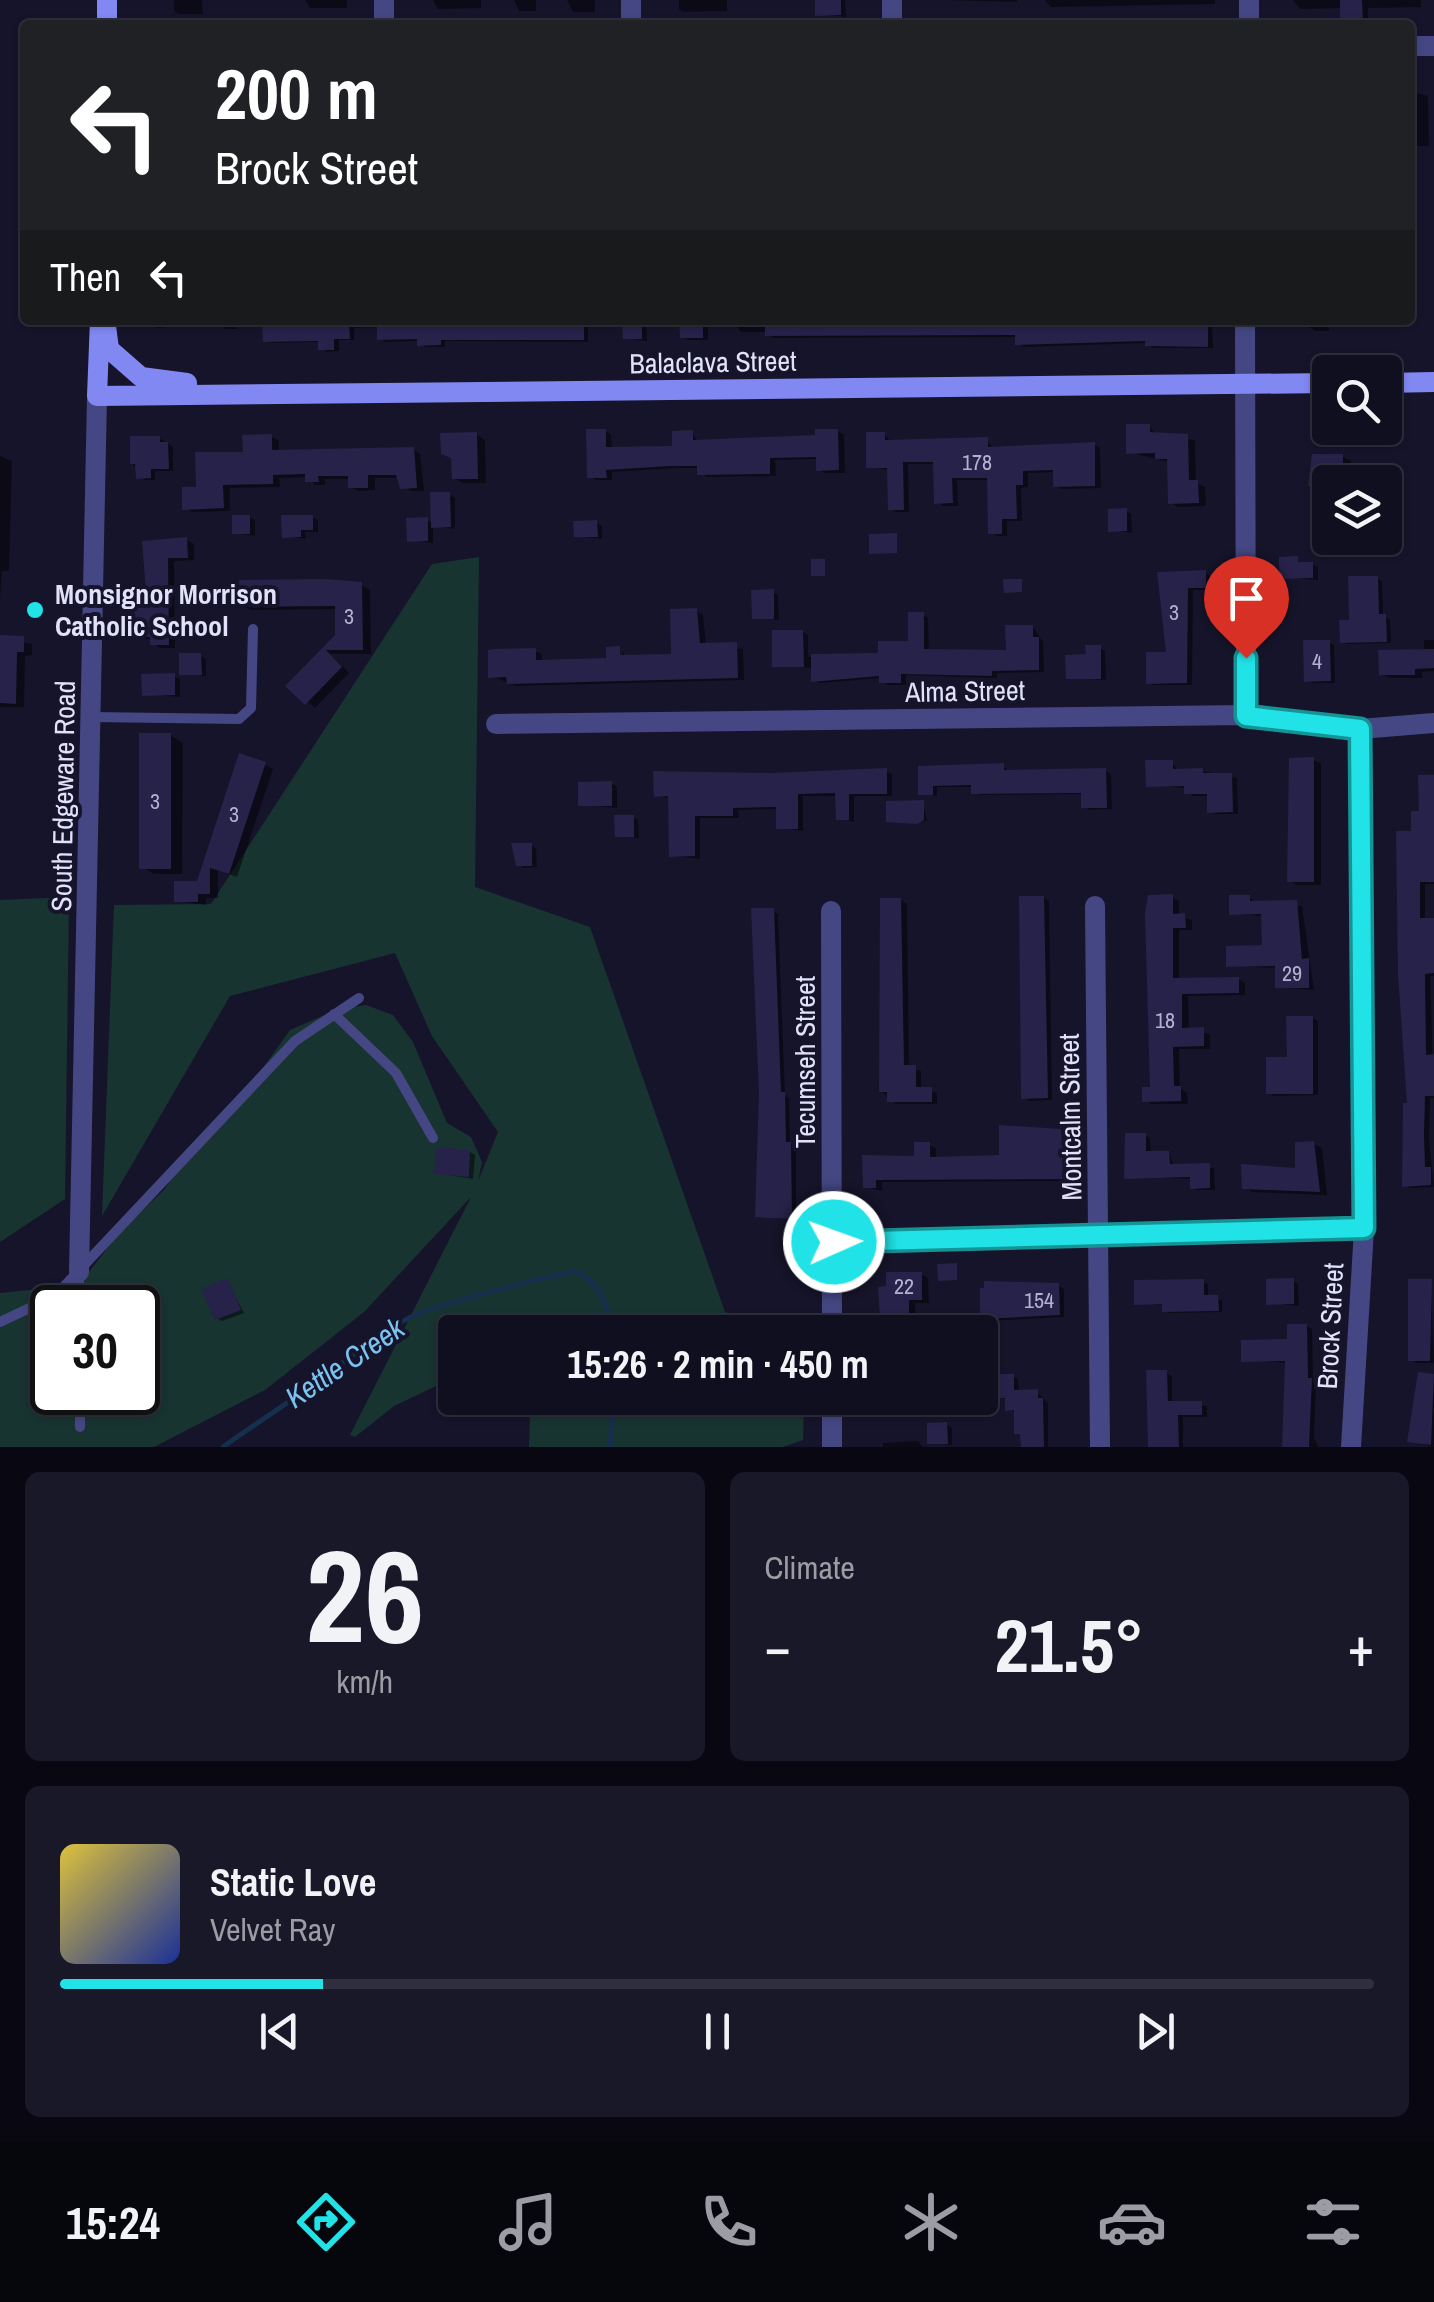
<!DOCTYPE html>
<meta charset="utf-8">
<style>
body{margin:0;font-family:"Archivo Narrow",sans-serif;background:#191829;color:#f1f3f6;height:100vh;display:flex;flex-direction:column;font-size:38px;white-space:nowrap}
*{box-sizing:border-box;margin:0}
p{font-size:32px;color:#9c9ca5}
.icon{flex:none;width:55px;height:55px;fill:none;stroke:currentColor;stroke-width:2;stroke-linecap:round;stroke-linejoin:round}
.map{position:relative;height:1447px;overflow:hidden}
.panel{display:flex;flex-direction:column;gap:25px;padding:25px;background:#090812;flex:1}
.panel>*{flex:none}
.top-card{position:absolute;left:20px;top:20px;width:1395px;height:305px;border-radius:10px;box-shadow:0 2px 8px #0004,0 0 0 2px #302f3e;background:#202124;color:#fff;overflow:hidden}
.tools{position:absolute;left:1312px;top:355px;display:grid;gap:20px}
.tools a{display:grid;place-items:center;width:90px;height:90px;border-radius:10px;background:#100f20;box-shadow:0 2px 8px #0004,0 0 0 2px #302f3e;font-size:50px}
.speed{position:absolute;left:30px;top:1285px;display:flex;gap:20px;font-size:50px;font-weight:700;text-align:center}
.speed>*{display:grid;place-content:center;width:130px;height:130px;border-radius:50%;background:#100f20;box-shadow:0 2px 8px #0004,0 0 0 2px #302f3e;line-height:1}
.speed .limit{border:5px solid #111;border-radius:15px;background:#fff;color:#111}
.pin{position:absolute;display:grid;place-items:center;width:85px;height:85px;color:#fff;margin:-102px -42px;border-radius:50% 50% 50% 0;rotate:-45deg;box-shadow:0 0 10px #0007}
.pin .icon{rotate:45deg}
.me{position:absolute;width:110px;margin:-55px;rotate:88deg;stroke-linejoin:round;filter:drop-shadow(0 0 8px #0008)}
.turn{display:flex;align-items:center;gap:35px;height:210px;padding:0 30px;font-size:45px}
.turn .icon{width:130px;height:130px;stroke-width:2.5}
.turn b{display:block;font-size:70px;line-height:85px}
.then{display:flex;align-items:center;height:95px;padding:0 30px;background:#0003;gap:20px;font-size:38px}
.big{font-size:75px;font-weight:700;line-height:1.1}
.panel .widget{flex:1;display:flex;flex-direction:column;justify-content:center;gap:15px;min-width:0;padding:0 35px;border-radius:15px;background:#191829}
.panel .dial{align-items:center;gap:0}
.dial b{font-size:130px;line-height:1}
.song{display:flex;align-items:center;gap:30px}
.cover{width:120px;height:120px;border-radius:15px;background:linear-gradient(135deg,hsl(50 70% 55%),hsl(230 70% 35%))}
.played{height:10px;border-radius:5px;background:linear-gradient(90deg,#21e3e7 20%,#302f3e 20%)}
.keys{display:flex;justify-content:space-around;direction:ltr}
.heat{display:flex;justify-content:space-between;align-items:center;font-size:55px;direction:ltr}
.panel .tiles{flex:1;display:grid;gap:25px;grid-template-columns:1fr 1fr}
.widget:last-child{grid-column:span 2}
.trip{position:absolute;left:438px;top:1315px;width:560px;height:100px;border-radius:10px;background:#100f20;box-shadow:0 2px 8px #0004,0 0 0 2px #302f3e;font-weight:700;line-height:100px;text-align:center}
.tab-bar{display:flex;height:160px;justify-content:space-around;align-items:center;background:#06060d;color:#9c9ca5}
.tab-bar .icon{width:70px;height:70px}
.tab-bar .on{color:#21e3e7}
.tab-bar b{font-size:45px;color:#f1f3f6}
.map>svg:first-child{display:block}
</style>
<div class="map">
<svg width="1434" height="1447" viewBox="0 0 1434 1447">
<rect width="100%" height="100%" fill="#16142a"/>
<!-- green -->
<path fill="#183430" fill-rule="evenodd" d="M479,557L475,887L590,927L725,1312L796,1332H455V1377L394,1406L355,1437L350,1435L471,1197L364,1312L265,1390L154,1447H0V1293L79,1285L122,1229L163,1191L200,1139L253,1082L290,1030L336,1010L366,1005L393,1015L413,1042L447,1123L471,1137L482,1162L478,1181L498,1132L432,1036L395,953L230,996L102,1216L114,905L211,904L432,564ZM52,1308H138V1392H52Z
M69,897L65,1199L0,1242V900Z
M524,1398H804L803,1440L783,1447H529L530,1412Z"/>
<!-- shadow -->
<path fill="#0007" d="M174,0H202L203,14H180L174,11Z
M305,0H347V8H310Z
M433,0H481V8L438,9Z
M514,0H536V11H519Z
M567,0H595V12H573Z
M679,0H727V11L684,12L679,9Z
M817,0H845L846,17L818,14Z
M1017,0V2L944,0Z
M1045,0H1215V4L1051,7Z
M1293,0H1421V7L1368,8V23L1349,24L1343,20V8L1300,9Z
M1410,91L1428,96L1429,146H1410Z
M152,320H588V342L445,341V347H425L419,341L385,342L380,339L379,327L354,328V340H339V351L326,352L320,342L270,343L265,340V321H237V329H225L220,322L157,328Z
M625,320H646L647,341L625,338Z
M682,320H1212L1213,348H1153L1147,343L1023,347L1018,337L773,338L767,332H741L736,324H708V340H688L682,337Z
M1308,320H1329V331H1316L1309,327Z
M1149,426L1157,435L1195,440L1196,483L1205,487L1206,506L1178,507L1170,502L1169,462L1128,452Z
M605,431L611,435L612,450L674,448L692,433L698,442L818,437L838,431L844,435L845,473H825L818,469V459L775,460L776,476L706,477L699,468H677L612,472V480H596L590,477Z
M476,434L485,440L486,483H463L454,478Z
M885,435L891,442L987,440L993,449L1094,444L1100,448L1101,488L1062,489L1056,486L1055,472L1028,473V487L1021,488L1022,521H1007V536H997L991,533L990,480H957L958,506H943L937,502L936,464H908L909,512H896L890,509V470L869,467Z
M272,437L279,441V453L413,449L420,454L424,491H410L400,478H375V490L358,491L350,487V479H325V485H315L307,477L279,478L280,487L230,488V511L192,512L184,508L198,490Z
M159,438L173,447V471H155V480H144L132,463Z
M0,456L12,461L9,571H2L0,599Z
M1342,456L1351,461V482H1330V510L1328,490L1311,484Z
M449,494L455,498V529L433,526V543L409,540L427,520L433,523Z
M1385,494L1394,499V516H1385Z
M1126,511L1131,514L1132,533L1111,530Z
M249,517L255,520V536L234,533Z
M312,517L318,520V532H305L306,539L284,536Z
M597,523L602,526V539L576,536Z
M147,540H187L194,544V560L174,561L175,648H160L152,640L133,636L149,606Z
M1312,564L1318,567V580L1281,577Z
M1205,573L1210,576V590H1193L1192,685H1153L1148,682L1168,654L1159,575Z
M1378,578L1382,581L1383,616L1390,619L1391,643L1347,644L1342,641Z
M361,585L370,590L371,654H330L349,673L315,708L289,686L338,636V609L251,610L242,605Z
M773,592L778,595L779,620L754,618Z
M696,611L703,615L706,645L743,649L744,680L516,686L491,676L535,651L542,654V662L623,667L622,651L626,657H673Z
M923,615L928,618L929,652L1008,653L1033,627L1043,642L1044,672L997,673V678L906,675V685H887L881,678L819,683L814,680V668L775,666L803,632L808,635V657L881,656L911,643Z
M0,638L32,644V655L25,656L24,707H0Z
M1424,640H1434V671L1422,672V678H1389L1381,674L1424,652Z
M1329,642L1334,645L1335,683H1312L1306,680Z
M1100,648L1105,651L1106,680L1068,678Z
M201,656L206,659V676L182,674Z
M174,676L180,679V697L144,694Z
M170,735L183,743L182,874H154L142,867Z
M1314,760L1321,764V885H1297L1290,881Z
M1172,762L1178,771H1203L1237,778L1238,814H1215L1210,811V796H1192L1187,788L1148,785Z
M265,765L273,769L237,877L218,870V898H206V905L177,901L199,883Z
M1003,766L1009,772L1106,771L1111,774L1112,809L1089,810L1084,806V794L979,795L973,787H937V796L921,793L920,768Z
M886,771L892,774V796H854V822L838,818V796H803V831L779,828L778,809L738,810L739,818H700V859L671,856L670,798L656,795L771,776Z
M1434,777V884H1425V920H1434V976H1430L1434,1098H1430L1429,1140L1434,1187L1410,1188L1404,1185L1410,1106L1414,833Z
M611,783L617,787V808L581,805Z
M923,803L927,821L893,822Z
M633,817L638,820L639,838L617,836Z
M531,845L536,849L537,867L523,868L514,858V846Z
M1172,897L1179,901V916L1192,920V930H1179V980L1238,979L1245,983V995L1188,996L1189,1030L1210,1034V1049H1179L1180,1088L1187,1093L1188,1104H1151L1145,1100L1153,1089Z
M1250,897L1255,904L1302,906L1314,990L1278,987L1277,968L1229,966L1264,948V916L1232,914Z
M1044,898L1049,901L1052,1100L1029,1101L1024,1097Z
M901,900L907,904L909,1067L921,1071V1089L937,1093V1104H896L881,1091Z
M773,911L778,914L785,1096L789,1098L790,1144L796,1148V1221L758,1215Z
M1313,1018L1318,1021V1095L1274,1096L1269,1093Z
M1060,1131L1067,1135L1071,1181L882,1182V1191L865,1187V1158H917L929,1145L936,1148V1159L1002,1157Z
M1145,1135L1150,1138L1151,1153H1169L1174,1166L1214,1168L1215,1190H1197L1192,1179L1127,1177Z
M1314,1144L1322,1148L1327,1195L1252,1192L1244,1187L1298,1170Z
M470,1152L475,1155L473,1179L437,1173Z
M921,1274L928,1278L929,1303H915L916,1332H879Z
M227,1281L244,1313L222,1321L217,1318Z
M1293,1281L1298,1284L1299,1306L1269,1303Z
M1203,1282L1208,1284V1298L1222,1300V1312L1169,1313L1164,1305L1137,1303Z
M1431,1282L1434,1363H1416L1411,1360Z
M1059,1286L1064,1289V1317L987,1321V1340L980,1341V1332H969V1319L983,1318Z
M1306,1326L1312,1329L1313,1382L1316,1384L1314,1437L1318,1447H1286L1288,1363L1244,1360L1290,1341Z
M1166,1373L1172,1376V1404L1207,1406V1417H1183V1447H1150Z
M1420,1375L1434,1376V1447L1410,1441Z
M1013,1376L1018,1379L1019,1392H1037L1048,1403V1447H1023V1436L1017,1432L1016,1412L1007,1409V1400L999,1397Z
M884,1398H916V1413H890L885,1410Z
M947,1425L952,1428V1445L930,1443Z
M918,1441L923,1447H883V1443Z"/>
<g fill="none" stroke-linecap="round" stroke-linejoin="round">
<!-- stream -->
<path stroke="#162f4d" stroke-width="5" d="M223,1447C259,1421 296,1398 331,1372C361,1349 392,1322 428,1310C478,1294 525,1282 575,1271C600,1282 609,1307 611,1332
M610,1447L614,1398"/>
</g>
<!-- building -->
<path fill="#272249" d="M815,0H841V15L815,16Z
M1340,0H1362L1363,21H1340Z
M262,320H349L350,339H334V350H318V341L263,342Z
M377,320H584V340H441V345L417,346V339L377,340Z
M622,320H642V339H623Z
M679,320H703V338H680Z
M765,320H1208V347L1145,346V341L1015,345V335L765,336Z
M1126,424H1150V432L1188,434L1189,480H1198L1199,503L1168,504L1167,459H1155V453L1126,454Z
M586,429H606V447L672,446V431L693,430V440L815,435V429H838L839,470L816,471V457L770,458V474L697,475V466H670L606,470L607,478H587Z
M477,432L478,479H452L451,458L441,454L440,433Z
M866,432H885V440L988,437V447L1095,442V486L1053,487V470L1023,471V485H1016L1017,519H1002V534H988L987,478H952L953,503L934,504L933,462H903L904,510H888L887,468H866Z
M272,434V450L414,447L417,488L400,489L396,475H368V488H348V476H318L319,482H305V474L273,475V484L223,485L224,508L182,510V487H196L195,452H243L242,435Z
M130,436H160V442H168L169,469H151V478L136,479L135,464H130Z
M1312,454H1343V482H1330V487L1308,486Z
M430,492H450L451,527L431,528Z
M1127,508V531L1108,532V509Z
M232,515H250V534H232Z
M281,515H313V530H301V537L282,538Z
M428,517V541L407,542L406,518Z
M597,520L598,537H574L573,521Z
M897,533V553L869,554V534Z
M187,537L188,558H168L169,645H150V637H131L130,604H147L142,541Z
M1298,556V562H1313V578L1279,579V557Z
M811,559H825V576H811Z
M1206,570V588H1188L1187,683L1146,684V652H1166L1157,572Z
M1348,576H1378L1379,614H1386L1387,642L1340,643L1339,620H1349Z
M326,579L362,582L363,650H326L342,667L305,705L285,686L335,635V606L240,607L239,580Z
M1003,579H1022V592L1004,593Z
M774,589V619H752L751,590Z
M697,608L700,643L737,642L738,678L507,684L506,677L488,678V650L494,649L536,648V660L606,658V647L620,646V655L671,654L670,609Z
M908,612H924V649L1006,650L1005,625H1033V637H1039V670L992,671V676L901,674V683H879V676L811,682V654L878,653V641H908Z
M772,630H803L804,667H772Z
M0,635L24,636V652H17L16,704L0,703Z
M1303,640H1330L1331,681L1304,682Z
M1085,645H1101V679H1066L1065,655L1086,654Z
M1434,649V668L1415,669V675H1379L1378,650Z
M179,653H201L202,675H179Z
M175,673V695L142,696L141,674Z
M139,733H171V869H139Z
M239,753L266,762L229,874L210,868V894H198V902H174V881H197Z
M1314,757V882H1287L1289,758Z
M1145,760H1173V769L1203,768V773H1232L1233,812L1207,813V794H1184V786L1146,787Z
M1004,763V770L1106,768L1107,808H1081V793L971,794V785L933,786V795H918V766Z
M887,768V794H849V820H836L835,793L798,794V829H776V807L733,808V816H695V856L669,857L668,796L654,797L653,771L771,773Z
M1418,775H1434V882H1420V918H1434V973L1425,974L1426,1055L1434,1054V1096H1425L1424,1135L1425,1167H1431V1185L1402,1187L1403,1103H1407L1398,974L1396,831H1411V811H1419Z
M612,781V806H578V782Z
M924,800V820L917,824L886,822V801Z
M614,815H634V837H615Z
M511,843H532V866H516Z
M1173,894V914L1185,913L1186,928H1173V978L1239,977V993L1182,994V1028L1204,1027V1046L1173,1047L1174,1086H1181V1101L1142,1102V1087H1150L1145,914L1148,895Z
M1229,895H1250V901L1297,900L1302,959L1309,958V988H1275V966L1226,967V946L1262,945L1261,914L1229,915Z
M1019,896H1044L1048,1098L1021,1099Z
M880,898H901L904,1065H916V1087H932V1102H887V1092H879Z
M751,908H774L781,1092H785L786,1142H791L792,1219L755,1217L759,1093Z
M1286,1016H1313V1094H1266V1057H1287Z
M999,1125L1061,1129L1066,1179L876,1180V1188H863L862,1155L914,1156V1142H930V1157L999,1155Z
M1125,1133H1146V1151H1169L1170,1164L1210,1163V1188L1190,1189V1177L1124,1179Z
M1314,1141L1320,1192L1242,1189L1241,1164L1295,1168V1142Z
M436,1147L470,1150L469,1177L434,1174Z
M957,1263V1280L938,1281L937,1264Z
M886,1272H922V1300H909V1332H881L878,1287L886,1286Z
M228,1278L241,1310L215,1320L201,1289Z
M1294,1278V1304L1266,1305V1279Z
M1204,1279V1295H1218L1219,1311L1162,1312V1304L1134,1305V1280Z
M1408,1279H1432L1430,1361H1408Z
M984,1281L1059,1283L1060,1315L983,1319V1332H967V1316H980V1288H984Z
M1287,1324H1307L1308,1378H1312L1309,1447H1282L1285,1361L1241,1362V1340L1287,1339Z
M1146,1370H1167L1168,1401H1202V1415H1178L1179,1447H1148Z
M1418,1372L1434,1374L1431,1445L1407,1442Z
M996,1374H1014V1390L1038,1389V1398H1043L1044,1447H1021L1020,1434H1014V1410L1005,1411V1398H996Z
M882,1398H911V1411L882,1412Z
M947,1422L948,1444H927V1423Z"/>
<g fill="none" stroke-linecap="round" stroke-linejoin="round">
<!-- lane -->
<path stroke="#454784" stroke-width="10" d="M92,717L239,719L251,708L253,629
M334,1014L396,1073L433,1138
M79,1272V1308
M0,1322L55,1296L295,1041L359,998
M80,1392V1427"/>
<!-- street -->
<path stroke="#454784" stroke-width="20" d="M631,0V25
M892,0V25
M384,25V0
M1249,25V0
M1410,46H1434
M1245,320L1246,715
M496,724L1246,715L1360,729L1434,723
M1095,906L1100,1447
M831,911L832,1332
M833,1242L1364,1229
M79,1272L97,396
M832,1398V1447
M1351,1447L1364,1229L1360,729"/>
<!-- secondary -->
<path stroke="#8288f2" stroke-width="20" d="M107,25V0
M100,320L97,396L1330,383
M106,326L109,349L141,377L187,383
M1385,383L1434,382"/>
</g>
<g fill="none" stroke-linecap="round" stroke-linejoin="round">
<!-- route casing -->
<g stroke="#159496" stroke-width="25">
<path id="route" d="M834,1242L1364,1228L1360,729L1246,716V658"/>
</g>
<!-- route -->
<use href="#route" stroke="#21e3e7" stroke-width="18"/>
</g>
<!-- markers -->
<circle fill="#21e3e7" stroke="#16142a" stroke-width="4" cx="35" cy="610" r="10"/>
<g text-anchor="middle" stroke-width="8" stroke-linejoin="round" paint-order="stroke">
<!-- number labels -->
<g font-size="22" fill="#b3b1cf">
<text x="977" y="470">178</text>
<text x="1174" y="620">3</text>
<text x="349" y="624">3</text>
<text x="1317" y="669">4</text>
<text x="155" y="809">3</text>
<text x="234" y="822">3</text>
<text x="1292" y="981">29</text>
<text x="1165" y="1028">18</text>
<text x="904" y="1294">22</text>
<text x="1039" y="1308">154</text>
</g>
<!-- street labels -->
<g font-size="28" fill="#e2e1fc" stroke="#16142a">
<text transform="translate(713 362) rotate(-1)" y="10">Balaclava Street</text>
<text transform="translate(965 691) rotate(-1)" y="10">Alma Street</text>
<text transform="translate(63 796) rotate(-89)" y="10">South Edgeware Road</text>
<text transform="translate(805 1062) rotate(-90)" y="10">Tecumseh Street</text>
<text transform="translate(1070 1117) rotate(-91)" y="10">Montcalm Street</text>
<text transform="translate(1330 1326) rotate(-87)" y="10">Brock Street</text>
</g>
<!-- poi labels -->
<g font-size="28" font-weight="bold" fill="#e2e1fc" stroke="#16142a" text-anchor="start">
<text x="55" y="604">Monsignor Morrison<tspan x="55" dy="32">Catholic School</tspan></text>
</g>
<!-- water labels -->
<g font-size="30" font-style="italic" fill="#7ac3f1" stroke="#16142a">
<text transform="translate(345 1363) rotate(-34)" y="10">Kettle Creek</text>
</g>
</g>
</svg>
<div class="tools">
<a><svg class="icon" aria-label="search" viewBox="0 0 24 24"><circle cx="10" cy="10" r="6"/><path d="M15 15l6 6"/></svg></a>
<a><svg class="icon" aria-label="layers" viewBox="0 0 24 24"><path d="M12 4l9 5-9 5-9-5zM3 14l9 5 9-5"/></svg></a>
</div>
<div class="speed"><div class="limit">30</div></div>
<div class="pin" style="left:1246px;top:658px;background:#d93025"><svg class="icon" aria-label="arrive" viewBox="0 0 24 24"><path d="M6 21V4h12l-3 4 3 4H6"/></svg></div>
<svg class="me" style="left:834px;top:1242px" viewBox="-20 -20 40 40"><circle r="17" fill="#21e3e7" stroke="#fff" stroke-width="3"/><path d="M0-11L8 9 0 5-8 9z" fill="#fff"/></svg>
<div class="trip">15:26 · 2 min · 450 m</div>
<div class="top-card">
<div class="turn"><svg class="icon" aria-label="left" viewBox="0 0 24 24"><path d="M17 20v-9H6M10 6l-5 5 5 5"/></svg><div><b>200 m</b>Brock Street</div></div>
<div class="then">Then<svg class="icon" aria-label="left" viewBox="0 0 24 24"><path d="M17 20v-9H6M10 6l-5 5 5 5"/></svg></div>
</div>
</div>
<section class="panel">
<div class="tiles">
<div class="widget dial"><b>26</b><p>km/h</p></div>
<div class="widget"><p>Climate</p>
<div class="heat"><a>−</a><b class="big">21.5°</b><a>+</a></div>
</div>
<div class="widget">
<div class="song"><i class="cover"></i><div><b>Static Love</b><p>Velvet Ray</p></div></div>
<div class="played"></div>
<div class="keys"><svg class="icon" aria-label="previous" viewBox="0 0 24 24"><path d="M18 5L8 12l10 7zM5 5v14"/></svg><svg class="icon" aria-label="pause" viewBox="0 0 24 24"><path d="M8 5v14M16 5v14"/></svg><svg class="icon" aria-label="next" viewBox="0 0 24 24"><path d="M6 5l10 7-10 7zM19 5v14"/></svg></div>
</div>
</div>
</section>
<nav class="tab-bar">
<b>15:24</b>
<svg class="icon on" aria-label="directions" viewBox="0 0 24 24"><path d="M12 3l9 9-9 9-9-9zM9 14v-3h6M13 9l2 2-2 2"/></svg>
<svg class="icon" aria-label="music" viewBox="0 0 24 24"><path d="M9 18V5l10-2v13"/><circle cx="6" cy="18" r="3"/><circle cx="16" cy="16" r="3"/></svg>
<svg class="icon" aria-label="phone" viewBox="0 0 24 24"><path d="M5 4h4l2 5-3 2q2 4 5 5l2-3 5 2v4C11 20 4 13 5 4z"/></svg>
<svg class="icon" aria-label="climate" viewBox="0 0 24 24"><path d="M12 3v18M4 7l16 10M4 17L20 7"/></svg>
<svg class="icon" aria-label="car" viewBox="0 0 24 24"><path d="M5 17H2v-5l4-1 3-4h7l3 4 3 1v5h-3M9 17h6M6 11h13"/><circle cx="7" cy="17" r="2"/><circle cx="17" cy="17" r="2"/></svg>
<svg class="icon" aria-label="filters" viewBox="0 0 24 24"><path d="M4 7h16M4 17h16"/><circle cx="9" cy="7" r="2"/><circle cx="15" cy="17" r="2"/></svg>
</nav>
